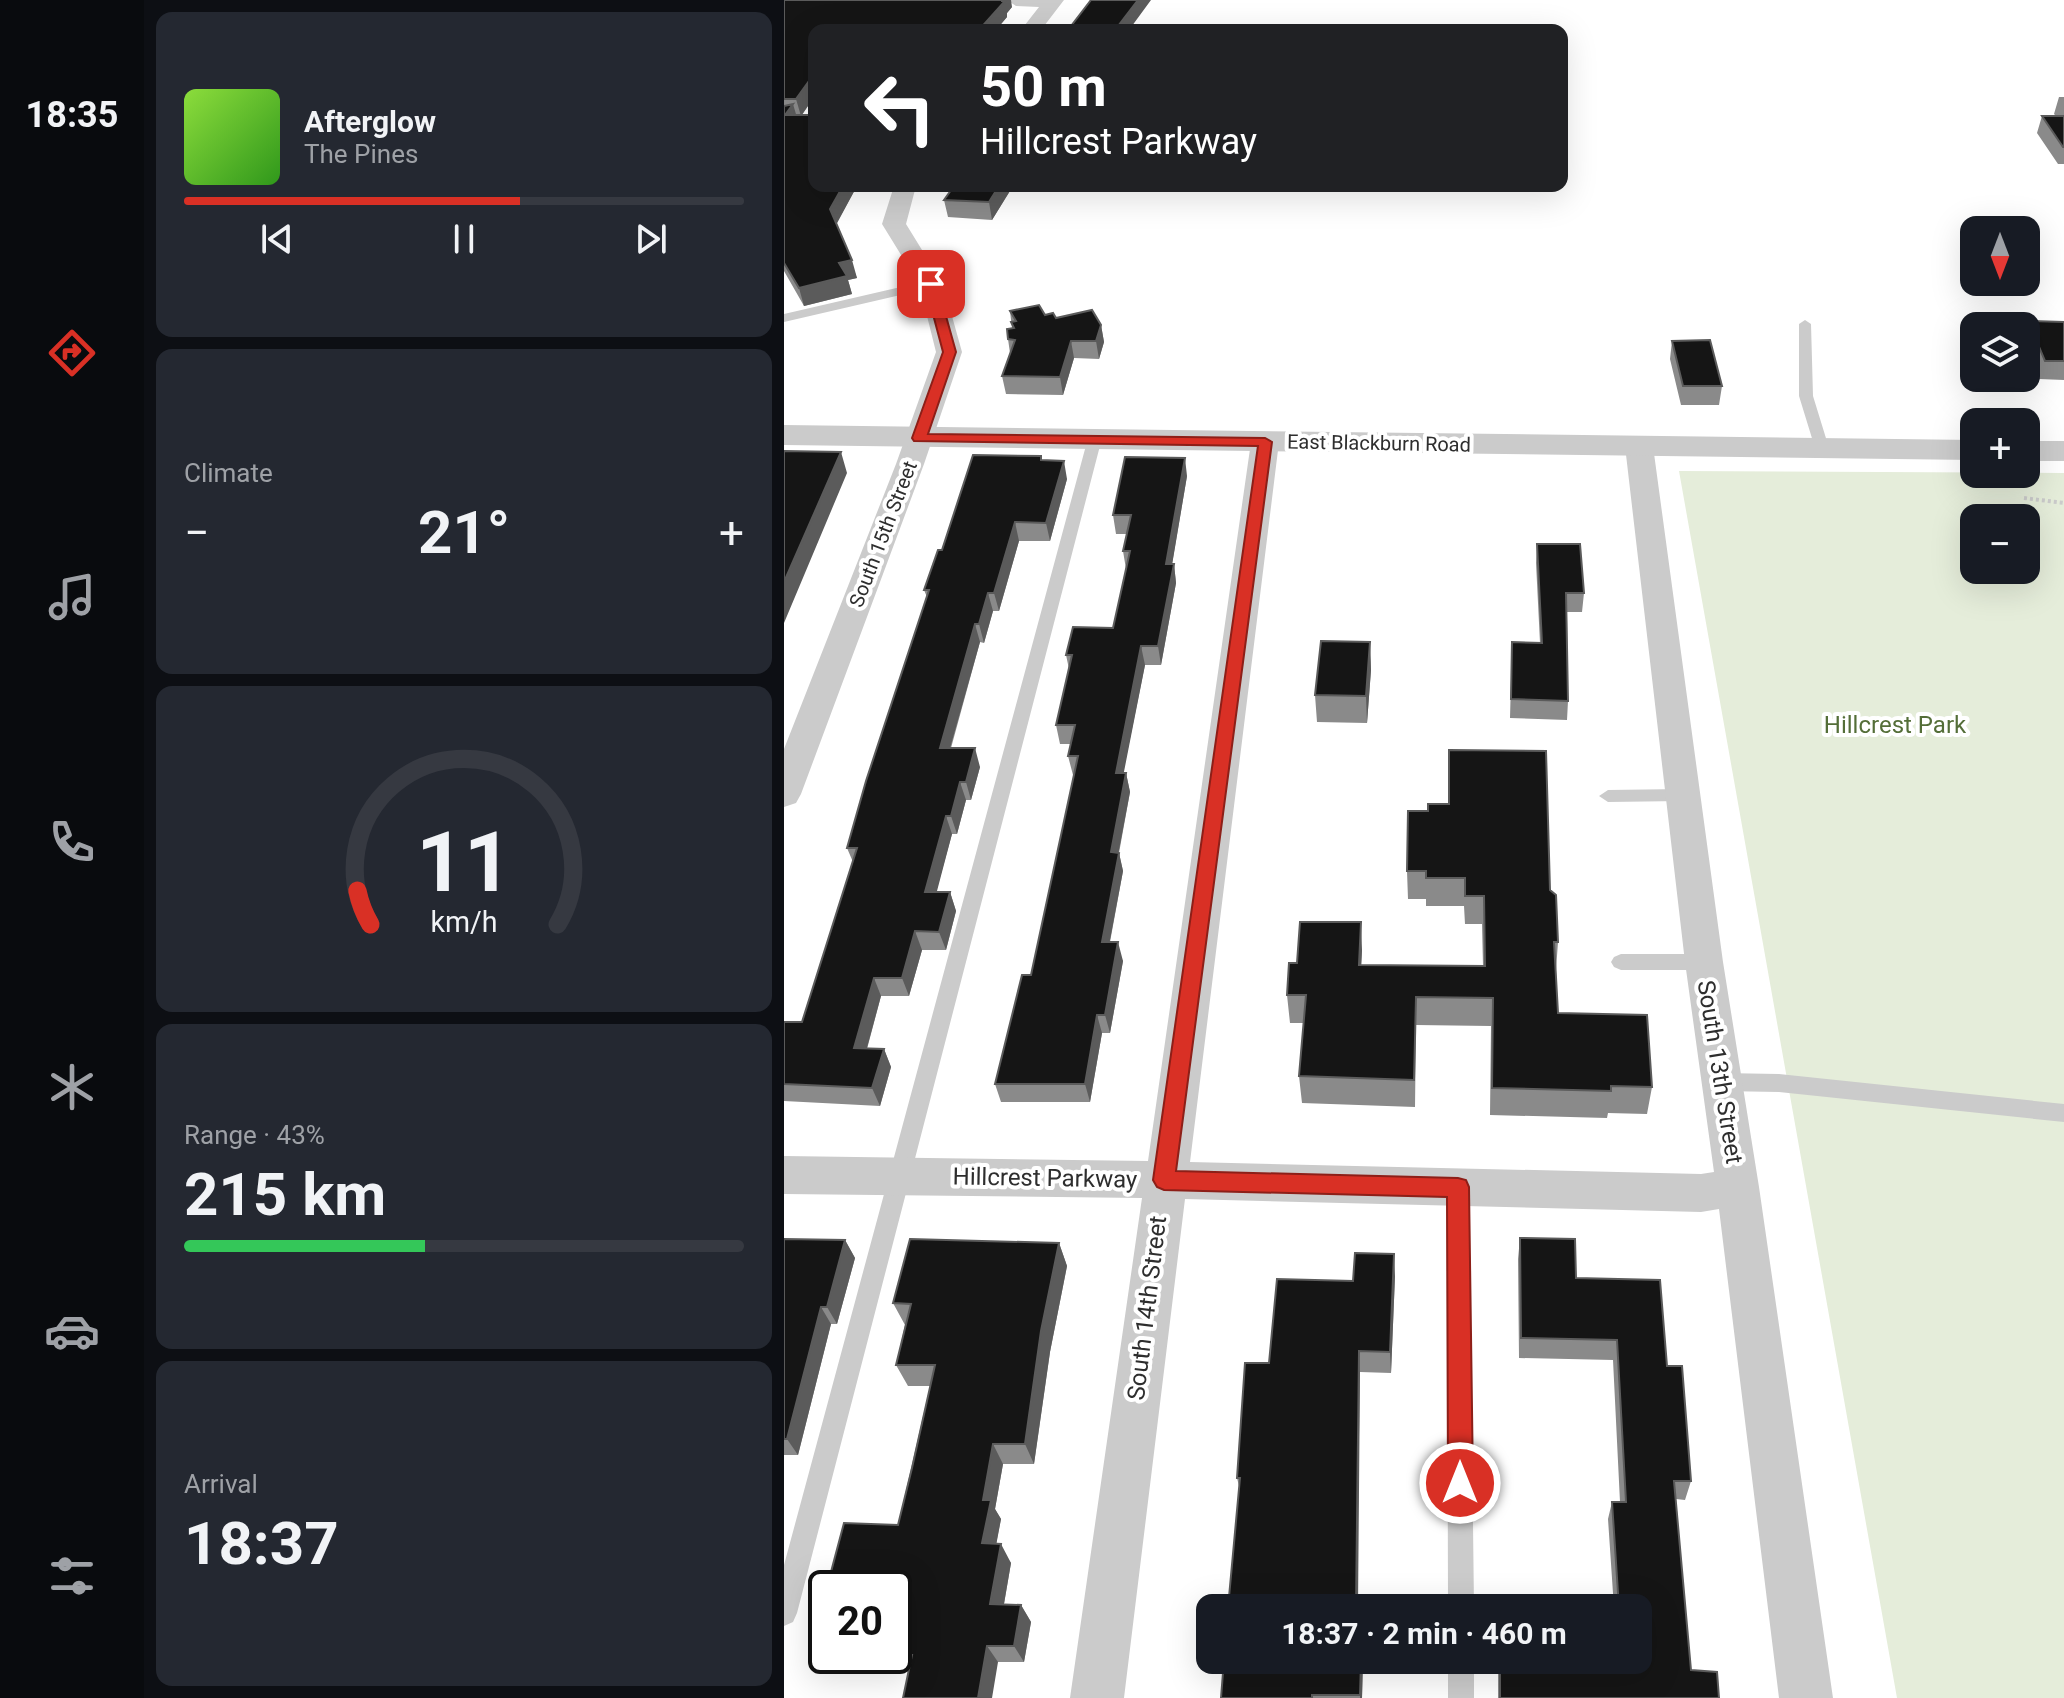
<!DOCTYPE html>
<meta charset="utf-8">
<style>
body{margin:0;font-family:Roboto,sans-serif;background:#242831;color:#f1f3f6;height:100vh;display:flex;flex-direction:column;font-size:30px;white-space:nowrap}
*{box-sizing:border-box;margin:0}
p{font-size:26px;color:#9ea1a6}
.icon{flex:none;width:44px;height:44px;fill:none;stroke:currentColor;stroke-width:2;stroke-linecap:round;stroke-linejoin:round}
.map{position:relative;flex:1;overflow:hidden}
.details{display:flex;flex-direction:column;gap:12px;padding:12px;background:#0d0f14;width:640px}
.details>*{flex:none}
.banner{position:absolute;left:24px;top:24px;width:760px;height:168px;border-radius:16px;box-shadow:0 8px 32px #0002;background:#202124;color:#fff;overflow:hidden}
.needle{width:52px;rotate:180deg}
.controls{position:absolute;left:1176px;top:216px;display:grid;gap:16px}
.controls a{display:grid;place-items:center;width:80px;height:80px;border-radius:16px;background:#171b24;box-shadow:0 8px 32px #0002;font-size:40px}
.speed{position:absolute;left:24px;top:1570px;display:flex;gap:16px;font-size:40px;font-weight:700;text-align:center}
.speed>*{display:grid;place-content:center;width:104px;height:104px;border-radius:50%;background:#171b24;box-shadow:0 8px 32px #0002;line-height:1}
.speed .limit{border:4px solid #111;border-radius:12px;background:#fff;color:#111}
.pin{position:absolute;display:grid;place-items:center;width:68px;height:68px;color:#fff;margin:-34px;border-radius:16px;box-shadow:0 4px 12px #0006}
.me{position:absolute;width:88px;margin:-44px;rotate:0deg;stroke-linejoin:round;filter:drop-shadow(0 0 6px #0008)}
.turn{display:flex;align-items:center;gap:28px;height:168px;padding:0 40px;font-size:36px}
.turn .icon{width:104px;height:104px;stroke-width:2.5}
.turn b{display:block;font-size:56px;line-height:68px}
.big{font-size:60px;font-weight:700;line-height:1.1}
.details .widget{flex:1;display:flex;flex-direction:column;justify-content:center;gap:12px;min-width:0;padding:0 28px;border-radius:16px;background:#242831}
.details .dial{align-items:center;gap:0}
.dial svg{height:208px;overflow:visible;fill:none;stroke:#363941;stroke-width:7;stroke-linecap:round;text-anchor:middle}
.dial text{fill:#f1f3f6;stroke:none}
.song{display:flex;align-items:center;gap:24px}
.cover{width:96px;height:96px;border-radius:12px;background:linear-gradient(135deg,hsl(90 70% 55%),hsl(110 70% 35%))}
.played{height:8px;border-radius:4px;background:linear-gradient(90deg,#d93025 60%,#363941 60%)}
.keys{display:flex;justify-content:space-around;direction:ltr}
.heat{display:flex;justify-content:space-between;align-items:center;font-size:44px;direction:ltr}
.charge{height:12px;border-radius:6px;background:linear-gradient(90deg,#34c759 43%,#363941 0)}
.trip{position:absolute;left:412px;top:1594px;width:456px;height:80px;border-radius:16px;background:#171b24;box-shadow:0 8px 32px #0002;font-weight:700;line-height:80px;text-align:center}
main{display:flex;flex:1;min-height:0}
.dock{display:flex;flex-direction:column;width:144px;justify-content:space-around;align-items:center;background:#090b0e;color:#9ea1a6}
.dock .icon{width:56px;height:56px}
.dock .active{color:#d93025}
.dock b{font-size:36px;color:#f1f3f6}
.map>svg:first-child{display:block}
</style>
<main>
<nav class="dock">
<b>18:35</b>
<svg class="icon active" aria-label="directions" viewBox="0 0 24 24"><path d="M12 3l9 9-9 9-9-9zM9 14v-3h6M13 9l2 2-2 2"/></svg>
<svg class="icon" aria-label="music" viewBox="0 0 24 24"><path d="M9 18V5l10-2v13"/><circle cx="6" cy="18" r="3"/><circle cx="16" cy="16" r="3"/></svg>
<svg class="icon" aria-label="phone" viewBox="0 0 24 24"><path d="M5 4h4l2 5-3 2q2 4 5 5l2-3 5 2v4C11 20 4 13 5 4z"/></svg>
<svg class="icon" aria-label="climate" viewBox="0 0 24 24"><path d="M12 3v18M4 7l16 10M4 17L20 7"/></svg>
<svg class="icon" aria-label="car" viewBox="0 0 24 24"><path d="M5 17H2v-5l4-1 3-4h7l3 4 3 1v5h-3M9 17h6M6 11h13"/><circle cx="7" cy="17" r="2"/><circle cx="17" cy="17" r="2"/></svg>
<svg class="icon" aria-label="filters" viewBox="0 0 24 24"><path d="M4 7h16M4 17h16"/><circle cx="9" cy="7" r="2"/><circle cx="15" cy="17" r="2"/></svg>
</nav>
<section class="details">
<div class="widget">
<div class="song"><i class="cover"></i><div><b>Afterglow</b><p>The Pines</p></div></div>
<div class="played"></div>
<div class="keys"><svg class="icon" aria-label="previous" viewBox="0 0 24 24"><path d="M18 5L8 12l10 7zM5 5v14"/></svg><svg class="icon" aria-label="pause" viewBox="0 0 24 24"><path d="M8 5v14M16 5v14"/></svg><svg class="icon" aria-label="next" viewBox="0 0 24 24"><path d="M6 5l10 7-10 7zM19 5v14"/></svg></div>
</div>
<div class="widget"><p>Climate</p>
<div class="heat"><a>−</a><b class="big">21°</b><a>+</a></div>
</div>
<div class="widget dial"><svg viewBox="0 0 100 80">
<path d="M14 69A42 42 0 1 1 86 69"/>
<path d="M14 69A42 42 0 0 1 9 56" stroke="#d93025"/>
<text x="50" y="56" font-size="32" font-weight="700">11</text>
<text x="50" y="72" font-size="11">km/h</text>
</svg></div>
<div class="widget"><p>Range · 43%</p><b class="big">215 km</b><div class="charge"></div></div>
<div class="widget"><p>Arrival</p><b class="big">18:37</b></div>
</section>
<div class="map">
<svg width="1280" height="1698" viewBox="0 0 1280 1698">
<rect width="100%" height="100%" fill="#fff"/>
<!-- green -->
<path fill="#e5edda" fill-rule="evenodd" d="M895,471L1280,473V1698H1113ZM1190,518H1242V570H1190Z"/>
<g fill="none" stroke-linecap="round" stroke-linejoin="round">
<!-- path -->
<path stroke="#cbcbcb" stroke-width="4" stroke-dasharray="3 3" stroke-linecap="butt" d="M1240,498L1280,503"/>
<!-- service -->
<path fill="#cbcbcb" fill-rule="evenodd" d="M147,280L151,281V287L0,322V314Z
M1021,320L1027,324L1029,396L1045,448L1038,452L1031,448L1015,396V324Z
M311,434L318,438L13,1613L9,1622L0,1626V1565L304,438Z
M898,789L907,795L898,801L824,802L815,796L824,790Z
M837,954H920L927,957L930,962L927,967L920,970H837L830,967L827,962L830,957Z
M937,1073L995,1074L1280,1104V1122L995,1092L937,1091L930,1088L927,1082L930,1076Z
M674,1178L682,1180L685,1187L690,1608H664L663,1187L666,1180Z
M664,1660H690V1698H664Z"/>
<!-- minor -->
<path fill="#cbcbcb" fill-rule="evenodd" d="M223,0H280L257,30H237L255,7L232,6Z
M110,186H132L122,224L159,284L178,352L140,464L17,794L12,803L0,807V749L112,464L152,352L135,284L98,224Z
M481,434L491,436L495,442L406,1162L917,1174L930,1172L901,962L841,446L845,440L855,438L865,440L869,446L939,962L975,1187L1049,1698H995L935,1209L917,1212L401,1199L340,1698H286L358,1198L0,1194V1156L364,1161L467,442L471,436Z"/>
<!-- tertiary -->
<path fill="#cbcbcb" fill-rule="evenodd" d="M0,425L1190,440V460L0,445Z
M1242,441H1280V461H1242Z"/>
</g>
<!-- wall -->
<path fill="#8a8a8a" d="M0,0L228,7L223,13V17L212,30H30V97L18,115L73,186L52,224L73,278L64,280L68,294L20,306L0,271Z
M1275,97H1280V164H1274L1253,133L1258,116H1272L1270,114Z
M229,186L208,220L164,217L160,200Z
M226,311L317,325L320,342L315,359L290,358L279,395L222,394L218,376L226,353L224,339L228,328Z
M1244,321L1280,322V380L1255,379L1242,348V327Z
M888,341L938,386L935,405H897L886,359Z
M257,456L258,460L283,479L266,541H235L215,611H209L200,643L196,642L167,748L196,767L187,800H182L173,834H168L152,892H166L172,911L162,950H138L125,996H97L83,1049H100L107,1067L96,1106L0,1101V1022H18L69,862L63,848L143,597L140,590L158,550Z
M403,476L388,564H390L392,583L377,665H361L339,773H342L346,792L335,853L339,871L326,942L339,961L326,1033H318L306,1102H217L211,1084L247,975L290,775H289L284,756L287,744H276L272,725L285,669L282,655L329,628L342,569L339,551L343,534H332L329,515Z
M753,544L800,593L798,612H783L784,701L783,720L726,718L728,642L756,643L752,563Z
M586,642L587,670L583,723L533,722L531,695Z
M665,750L766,890L774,942L772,970L774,1013L868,1087L863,1114L824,1113L823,1118L706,1115L707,1026L632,1025L631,1107L518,1103L515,1076L520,1023H506L503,995L513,963L578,950L577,965L699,966L698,924H681L680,906H642V899H624L623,871L665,804Z
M736,1238L792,1278L883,1366L907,1481L901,1500L892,1499L907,1670L935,1698H714V1660H854V1608H830L824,1519L828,1502H836L829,1360L735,1358L734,1259Z
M0,1239L61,1240L71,1258L53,1324H47L14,1455H0Z
M275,1243L283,1266L266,1352L250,1464H219L211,1509L217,1519L212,1544L227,1563L220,1604L237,1605L247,1622L240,1662H214L125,1672L80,1671L67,1656H110V1588L43,1587L114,1525L146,1386H124L112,1365L121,1325L109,1303Z
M611,1276L607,1373L576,1372L455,1486L453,1478L485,1363L569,1281Z
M440,1660H579L578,1698H437Z"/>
<!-- shaded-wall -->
<path fill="#5b5b5b" d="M218,0H227L228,7L223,13V17L212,30H195Z
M354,0H367L345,30H331Z
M30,74V97L17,116L12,99Z
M9,104L14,121L1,115Z
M59,186H73L51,227L46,209Z
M215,186H229L208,220L205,202Z
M68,260L73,278L64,280L68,294L20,306L15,288L55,263Z
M317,325L320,342L315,359L312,341Z
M287,341L290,358L279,395L276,377Z
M57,452L63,473L0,623V582Z
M401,458L403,476L385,583L382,564Z
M280,461L283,479L266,541L262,523Z
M231,522L235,541L215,611L210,593Z
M390,564L392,583L377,665L374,646Z
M204,593L209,611L200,643L195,624Z
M191,624L196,642L161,766L156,748Z
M586,642L587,670L583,723L582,696Z
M357,646L361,665L336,792L332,773Z
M191,748L196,767L187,800L182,782Z
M342,773L346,792L331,871L327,852Z
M176,782L182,800L173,834L167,816Z
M162,816L168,834L148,910L141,892Z
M335,853L339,871L322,961L318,942Z
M166,892L172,911L162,950L155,932Z
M577,922L578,950L576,993L575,965Z
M131,931L138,950L125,996L118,978Z
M334,942L339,961L326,1033L321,1015Z
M90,978L97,996L78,1066L70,1048Z
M313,1015L318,1033L306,1102L301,1084Z
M100,1049L107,1067L96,1106L88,1088Z
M61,1240L71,1258L53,1324L43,1307Z
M275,1243L283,1266L266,1352L250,1464L241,1444L257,1331Z
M610,1254L611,1276L607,1373L606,1352Z
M37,1307L47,1324L14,1455L3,1439Z
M575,1351L576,1372L574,1608H572Z
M209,1444L219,1464L211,1509L217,1519L209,1562L198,1543L199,1500Z
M217,1544L227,1563L217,1621L206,1604Z
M237,1605L247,1622L240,1662L230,1646Z
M203,1646L214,1662L208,1698H194Z
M577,1660H579L578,1698H576Z"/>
<!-- building -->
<path fill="#151515" stroke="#5b5b5b" stroke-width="2" d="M0,0H218V1H221L195,30H30V74L12,99H0Z
M307,0H354L331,30H284Z
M9,104L1,115H30V186H59L46,209L68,260L55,263L63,276L15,288L0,263V106Z
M1258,116H1280V147H1279Z
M170,186H215L205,202L160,200Z
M255,305L261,315L269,313L272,318L308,310L317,325L312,341H287L276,377L218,376L231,340L224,339L223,329L230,328L227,322L232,321L226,311Z
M1244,321L1280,322V361H1261Z
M926,340L938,386H899L888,341Z
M0,451L57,452L0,582Z
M189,455L257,456V460L280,461L262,523L231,522L210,593H204L195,624H191L156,748H191L182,782H176L167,816H162L141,892H166L155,932L131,931L118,978H90L70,1048L100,1049L88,1088L0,1084V1022H18L73,848H63L82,781L145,590H140L154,550H158Z
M341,457L401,458L382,564H390L374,646H357L332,773H342L327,852L335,853L318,942H334L321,1015H313L301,1084H211L238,975H247L294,756H284L291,725H272L288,655H282L289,627L329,628L346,551H339L347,515H329Z
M753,544H796L800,593H782L784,701L727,699L728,642L758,643Z
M537,641L586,642L582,696L531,695Z
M665,750L762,751L766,890L772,895L774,942H770L774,1013L863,1015L868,1087L827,1086V1091L708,1088L709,998L632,997L630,1080L515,1076L522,995H503L505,963H513L516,922H577L575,965L701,966L700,896H681V878H642V871H623L624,811H644V804H665Z
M736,1238L791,1239L792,1278L876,1280L883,1366H898L907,1481H890L907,1670L933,1672L935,1698H716V1660H854V1608H835L828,1502H842L833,1340L737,1338Z
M0,1239L61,1240L43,1307H37L3,1439H0Z
M126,1239L275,1243L257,1331L241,1444H209L199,1500H207L198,1543L217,1544L206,1604L237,1605L230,1646H203L194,1698H119L128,1655H110V1588L43,1587L60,1523L114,1525L128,1468L151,1365H112L127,1304L109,1303Z
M571,1253L610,1254L606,1352L575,1351L572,1608H444L456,1478H453L461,1363H485L493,1279L569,1281Z
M440,1660H577L576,1695H528V1698H437Z"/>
<!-- route -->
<path fill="#d93025" stroke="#8d1f18" stroke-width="2" d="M147,280L153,284L172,352L144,434L481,438L488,442L392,1171L674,1178L682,1180L685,1187L689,1483L685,1492L676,1495L667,1492L664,1483L663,1197L380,1190L373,1187L369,1180L474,446L130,441L128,438L159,352L141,284Z"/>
<g text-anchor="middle" stroke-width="8" stroke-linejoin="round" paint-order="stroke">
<!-- far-street labels -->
<g font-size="20" fill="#2e2e2e" stroke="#fff">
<text transform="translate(595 443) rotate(1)" y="7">East Blackburn Road</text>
<text transform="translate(99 534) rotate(-69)" y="7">South 15th Street</text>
</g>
<!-- park labels -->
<g font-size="24" fill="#546e38" stroke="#fff">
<text x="1111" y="733">Hillcrest Park</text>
</g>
<!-- street labels -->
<g font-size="24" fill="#2e2e2e" stroke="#fff">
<text transform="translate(936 1072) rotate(81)" y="8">South 13th Street</text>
<text transform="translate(261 1178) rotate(1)" y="8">Hillcrest Parkway</text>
<text transform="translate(363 1308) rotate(-83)" y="8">South 14th Street</text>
</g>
</g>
</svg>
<div class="controls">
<a><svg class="needle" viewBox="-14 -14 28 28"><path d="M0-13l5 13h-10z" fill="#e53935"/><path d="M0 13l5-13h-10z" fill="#9ea1a6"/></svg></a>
<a><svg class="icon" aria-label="layers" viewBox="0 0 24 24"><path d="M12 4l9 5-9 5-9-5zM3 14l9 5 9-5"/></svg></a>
<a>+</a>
<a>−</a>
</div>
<div class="speed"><div class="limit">20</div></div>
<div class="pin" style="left:147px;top:284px;background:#d93025"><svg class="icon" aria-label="arrive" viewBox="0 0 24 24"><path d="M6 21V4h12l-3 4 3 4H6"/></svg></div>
<svg class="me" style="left:676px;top:1483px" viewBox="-20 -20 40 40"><circle r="17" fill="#d93025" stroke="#fff" stroke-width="3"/><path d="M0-11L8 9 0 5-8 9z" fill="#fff"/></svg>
<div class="trip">18:37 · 2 min · 460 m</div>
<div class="banner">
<div class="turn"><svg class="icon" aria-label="left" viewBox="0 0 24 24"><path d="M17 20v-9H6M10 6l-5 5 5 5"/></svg><div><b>50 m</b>Hillcrest Parkway</div></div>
</div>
</div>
</main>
